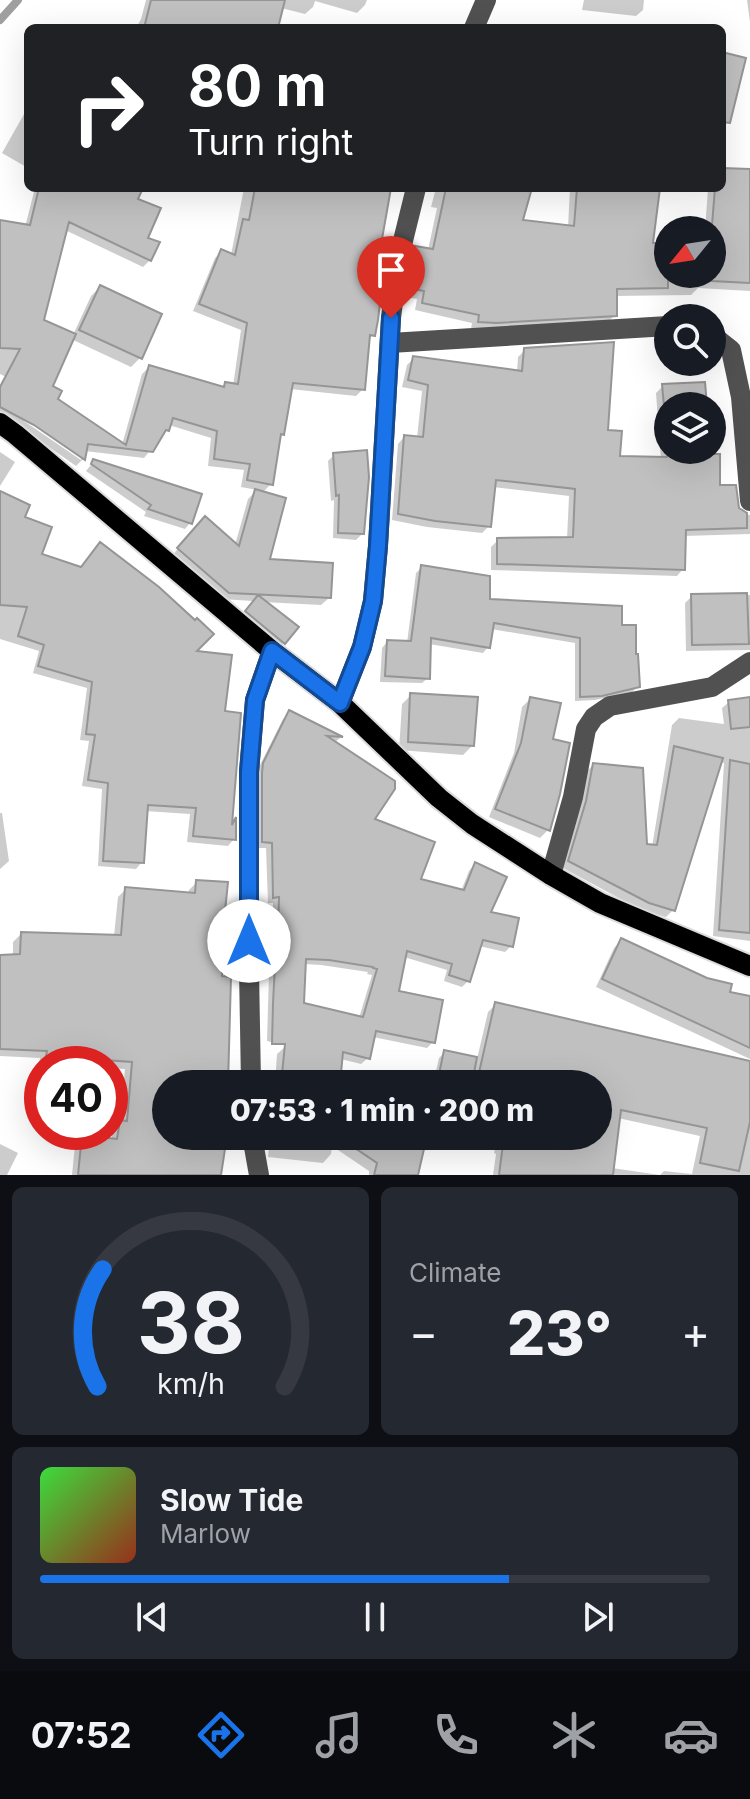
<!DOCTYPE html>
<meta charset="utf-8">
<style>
body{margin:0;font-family:Inter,sans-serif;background:#242831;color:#f1f3f6;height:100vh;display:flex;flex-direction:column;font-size:30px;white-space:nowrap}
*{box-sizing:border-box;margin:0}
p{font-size:26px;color:#9ea1a6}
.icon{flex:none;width:44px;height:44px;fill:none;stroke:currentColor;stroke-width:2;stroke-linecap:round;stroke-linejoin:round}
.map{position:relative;height:1175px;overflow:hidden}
.side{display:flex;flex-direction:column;gap:12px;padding:12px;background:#0d0f14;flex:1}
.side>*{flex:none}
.top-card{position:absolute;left:24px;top:24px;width:702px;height:168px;border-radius:12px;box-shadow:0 8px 32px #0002;background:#202124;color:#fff;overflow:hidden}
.needle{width:52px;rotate:240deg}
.controls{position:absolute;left:654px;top:216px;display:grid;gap:16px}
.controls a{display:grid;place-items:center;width:72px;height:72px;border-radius:50%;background:#171b24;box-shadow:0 8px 32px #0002;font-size:40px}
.speed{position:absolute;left:24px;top:1046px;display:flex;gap:16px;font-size:40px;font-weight:700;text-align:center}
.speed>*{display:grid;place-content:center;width:104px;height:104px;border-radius:50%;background:#171b24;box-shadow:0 8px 32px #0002;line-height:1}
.speed .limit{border:12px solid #d22;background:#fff;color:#111}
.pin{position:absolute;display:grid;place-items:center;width:68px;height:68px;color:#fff;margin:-82px -34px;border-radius:50% 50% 50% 0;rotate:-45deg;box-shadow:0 0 8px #0007}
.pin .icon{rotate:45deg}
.me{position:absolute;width:88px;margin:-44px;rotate:0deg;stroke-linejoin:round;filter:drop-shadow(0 0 6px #0008)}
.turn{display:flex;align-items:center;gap:28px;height:168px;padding:0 32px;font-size:36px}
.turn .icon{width:104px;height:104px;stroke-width:2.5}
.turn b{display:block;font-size:56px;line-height:68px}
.big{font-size:60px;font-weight:800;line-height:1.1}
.side .widget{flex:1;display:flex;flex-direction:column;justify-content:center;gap:12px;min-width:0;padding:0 28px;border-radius:12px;background:#242831}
.side .dial{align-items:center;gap:0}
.dial svg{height:208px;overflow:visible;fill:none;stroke:#363941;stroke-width:7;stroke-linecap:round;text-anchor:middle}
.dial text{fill:#f1f3f6;stroke:none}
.song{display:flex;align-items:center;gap:24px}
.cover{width:96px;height:96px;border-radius:12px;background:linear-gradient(135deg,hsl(120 70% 55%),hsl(10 70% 35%))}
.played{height:8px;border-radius:4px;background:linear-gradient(90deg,#1a73e8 70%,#363941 70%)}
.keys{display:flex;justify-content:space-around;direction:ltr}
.heat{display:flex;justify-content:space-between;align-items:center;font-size:44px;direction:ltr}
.side .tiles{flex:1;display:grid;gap:12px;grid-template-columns:1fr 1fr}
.widget:last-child{grid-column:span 2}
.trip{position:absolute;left:152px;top:1070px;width:460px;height:80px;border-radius:40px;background:#171b24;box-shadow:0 8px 32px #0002;font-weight:800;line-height:80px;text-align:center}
.menu{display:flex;height:128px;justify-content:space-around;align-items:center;background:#090b0e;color:#9ea1a6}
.menu .icon{width:56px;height:56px}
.menu .selected{color:#1a73e8}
.menu b{font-size:36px;color:#f1f3f6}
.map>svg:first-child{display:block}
</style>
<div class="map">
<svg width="750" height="1175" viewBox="0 0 750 1175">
<rect width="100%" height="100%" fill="#fff"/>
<!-- shadow -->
<path fill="#0003" fill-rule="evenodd" d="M146,0H367L365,5L357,13L315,1L313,7L305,14L281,8L276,28H136L141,19Z
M584,0H644L643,10L636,16L582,10Z
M747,0H750V22Z
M28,107V168L2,153Z
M722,170L750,171V291L698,288L691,295L615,296V315L607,323L471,329L472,323L415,310L417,299L401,296L408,256L416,248L428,250L437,208L431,207L436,188H530L521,222L568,227L570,188H658L651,246L668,245V274H712V230H705L708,188H722Z
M35,188H141L136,200L150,260L143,267L65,230L41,321L73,335L91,296L100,287L140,358L131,367L71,339L50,387L55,400L122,445L142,374L149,367L221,389L226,384L233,386L241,330L193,311L215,258L222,251L231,255L244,188H389L379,241L373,335L368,340L363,389L356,396L290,389L282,434L278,438L271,484L262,493L267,561L329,598L321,605L263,602L296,628L278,649L240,618L253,601L221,599L171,557L197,526L235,545L248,499L257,490L241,487L244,470L208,466L211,438L169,425L167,430L144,458L85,451L83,459L76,466L26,431L0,418V406L12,380L0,374V222L25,227ZM26,418L81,455V460L24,421Z
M210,188H227L223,192Z
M525,350L606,432L618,458L661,459L656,393L663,386L705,406H668V450H708L718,487L735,504L743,514L750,515V537V534L684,536L683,569L677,576L491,570V547L498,540L567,539L569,496L493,487L489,526L482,533L427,527L392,520L398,444L404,437L417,438L422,391L402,387L407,365L414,358L517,372L518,357Z
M0,452L15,462L0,486Z
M334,455L362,534L356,540L333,538L334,500L331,501L328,461Z
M94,461L190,523L185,529L144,516L146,512L86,471Z
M0,493L22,518L39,555L80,569L100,544L193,652L222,713L230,826L234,822V839L228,846L187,842L190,814L145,811L142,862L136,869L98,866L102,789L82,786L89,741L80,740L87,688L33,673L39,651L0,639Z
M422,567L487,601L620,627L638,686L632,692L595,700L575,701V643L491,629L488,647L483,653L429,644L428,678L422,683L380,682L382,648L387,642L407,643L416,573Z
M750,595V650L686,651L685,603L692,596Z
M411,695L472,746L463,755L399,750L402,704Z
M530,699L551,740L548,830L540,838L489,817L514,753L522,707Z
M750,699V941L713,936L724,763L720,762L673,910L666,917L641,910L563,868L586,772L593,765L645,846L652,847L672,725L679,718L724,724L722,708L729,702Z
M290,712L340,738L334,743L372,820L418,880L461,891L469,871L475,864L488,913L511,946L505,952L479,946L468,981L462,987L444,981L447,970L404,957L396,993L433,1042L427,1048L373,1037L368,1058L361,1064L267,1041L269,974L272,971L273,903H268L266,848H256L257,771L283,719ZM304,964L321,965L368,972L367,974L372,975L359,1018L302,1004Z
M0,813H2L9,861L0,869Z
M197,882L220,978L226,1076L231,1077V1084H166V1136H225L219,1175H72L75,1145L83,1138L111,1141L113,1130L120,1122L125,1069L110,1068V1064L39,1063L40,1058L0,1056V957L13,956V942L21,934L114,936L118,897L126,889L188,894L189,890Z
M622,940L728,994L750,998V1059L596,987L614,948Z
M496,1004L750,1063V1175H493L496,1154L494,1153L497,1136H598V1084H433L439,1058L445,1052L477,1059L488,1012ZM618,1118L700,1136L692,1174L664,1171L660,1175L612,1168Z
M285,1047L341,1084H275L277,1054Z
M270,1136H425L415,1175H369V1171L332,1146L331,1154L323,1163L268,1157Z
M0,1144L18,1153L7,1175H0Z"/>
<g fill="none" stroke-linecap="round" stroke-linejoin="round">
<!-- stream -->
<path stroke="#9f9f9f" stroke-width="8" d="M0,20L18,0"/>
</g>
<!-- building -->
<path fill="#c0c0c0" stroke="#959595" stroke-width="2" fill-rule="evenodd" d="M151,0H285L278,28H144Z
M722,52L746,58L730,123L722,122Z
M722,168L750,169V283L712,281V225L715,188H722Z
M39,188H143L138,199L161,208L148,238L160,242L151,261L69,222L44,320L76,334L53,386L62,391L58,399L126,445L149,365L224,387L225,382L238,384L247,323L199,304L221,249L235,255L243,219L249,220L255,188H391L382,239L390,241L385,259L378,320L375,336L370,335L365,390L293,383L284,435L281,434L273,485L247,480L250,464L214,459L217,431L173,418L169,431L166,430L153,452L88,444L85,460L34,425L0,407V387L20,349L0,348V220L30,225Z
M446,188H532L523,220L574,226L577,188H660L653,243H668V288L617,289V316L496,323L478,322L479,315L422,303L424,291L408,288L411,263L415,246L433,249Z
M100,285L162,314L142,359L79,330Z
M614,342L608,430L622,431L620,456L667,457V454H720V485H736L739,508L747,513V528L686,530L685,570L497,564V538L573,537L575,489L496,480L491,527L435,521L398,514L404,435L423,437L428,385L408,380L413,356L522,371L524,348Z
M705,382L707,406H664L662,384Z
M367,450L369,477L364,534L338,533L339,495L336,496L333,453Z
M93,459L202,494L192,524L148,509L151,505L91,464Z
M255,489L286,498L270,559L333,563L331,598L229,593L177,548L205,516L239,546Z
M0,491L30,505L25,517L52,527L42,554L81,567L100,542L159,587L195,620L197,618L214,634L197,651L232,655L225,711L241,713L232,825L236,817V840L193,836L196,808L148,805L144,863L103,861L108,783L88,780L95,735L86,734L92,682L38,666L44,645L18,636L27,607L0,605Z
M421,565L490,576V599L622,606V625H636V654H638L640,687L602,696L580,697V638L494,623L490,648L431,638L430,679L385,676L387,640L411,641Z
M747,593L749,644L692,645L691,594Z
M258,595L299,627L285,644L245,611Z
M410,693L478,697L474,746L408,742Z
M530,697L561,703L553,739L570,743L560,794L550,831L495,809L521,743Z
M750,697V727L731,729L728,700Z
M289,710L343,737L327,736L395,781V789L375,819L435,842L421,879L464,890L475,862L507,877L491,912L519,918L513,947L483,940L470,982L449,975L452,964L407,951L399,991L443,1000L435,1043L376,1031L370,1059L343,1052L340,1084H281L285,1044H272L273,1003L275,965H277L279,897L273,898L272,843L262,842V773L263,763ZM306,959L329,960L373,967V968L377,969L363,1017L304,1003Z
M674,746L723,758L675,911L649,903L568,861L586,801L593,763L643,768L647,844L657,845Z
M730,760L750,764V933L719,930Z
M196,880L228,882L223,931H225L222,976L231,977L228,1084H166V1136H227L221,1175H78L82,1135L117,1139L120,1120L127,1121L132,1062L46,1056L47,1051L0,1049V955L20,954L21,932L121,935L125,887L195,893Z
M621,938L707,978L732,984L730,992L750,996V1048L602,979Z
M495,1002L750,1061V1122L739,1171L700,1163L707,1128L621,1110L613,1175H499L504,1136H598V1084H510L478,1077Z
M444,1050L477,1057L472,1084H461L438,1079Z
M337,1136H427L418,1175H374L377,1163Z"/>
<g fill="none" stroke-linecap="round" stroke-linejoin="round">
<!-- major casing -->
<g stroke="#dbdbdb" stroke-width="24">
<path id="major" d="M0,423L15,434L272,651L340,703L439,798L472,824L551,875L600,903L750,966"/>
</g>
<!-- minor -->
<path stroke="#515151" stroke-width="20" d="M474,28L486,0
M712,335L731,350L741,397L750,501
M390,343L668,326
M340,703L362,647L373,601L378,546L391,318L398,261L416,188
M551,875L573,797L586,729L594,717L610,706L712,687L750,662
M251,1084L249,969V772L255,700L272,651
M252,1136L259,1175"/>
<!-- major -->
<use href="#major" stroke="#000" stroke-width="20"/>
</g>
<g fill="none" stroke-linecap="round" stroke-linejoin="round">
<!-- route casing -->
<g stroke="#114b97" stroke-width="20">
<path id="route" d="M249,941V772L255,700L272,651L340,703L362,647L373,601L378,546L391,318"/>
</g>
<!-- route -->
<use href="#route" stroke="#1a73e8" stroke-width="14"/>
</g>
</svg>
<div class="controls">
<a><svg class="needle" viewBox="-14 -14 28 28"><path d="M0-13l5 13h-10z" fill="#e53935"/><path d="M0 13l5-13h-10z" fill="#9ea1a6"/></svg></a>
<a><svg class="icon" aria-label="search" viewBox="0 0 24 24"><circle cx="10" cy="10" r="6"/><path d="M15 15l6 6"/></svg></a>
<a><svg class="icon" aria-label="layers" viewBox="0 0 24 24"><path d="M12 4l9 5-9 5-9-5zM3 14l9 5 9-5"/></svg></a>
</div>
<div class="speed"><div class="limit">40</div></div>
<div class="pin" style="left:391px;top:318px;background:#d93025"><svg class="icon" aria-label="arrive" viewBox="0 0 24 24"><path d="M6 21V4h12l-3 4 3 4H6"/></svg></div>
<svg class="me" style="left:249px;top:941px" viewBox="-20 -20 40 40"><circle r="19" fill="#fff"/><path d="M0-13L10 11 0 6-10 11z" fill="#1a73e8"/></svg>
<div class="trip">07:53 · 1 min · 200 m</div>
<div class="top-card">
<div class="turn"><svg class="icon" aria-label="right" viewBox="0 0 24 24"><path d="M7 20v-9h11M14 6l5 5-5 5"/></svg><div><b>80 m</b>Turn right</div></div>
</div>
</div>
<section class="side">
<div class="tiles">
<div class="widget dial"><svg viewBox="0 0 100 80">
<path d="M14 69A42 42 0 1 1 86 69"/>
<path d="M14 69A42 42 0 0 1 16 24" stroke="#1a73e8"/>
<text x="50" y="56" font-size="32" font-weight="700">38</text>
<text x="50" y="72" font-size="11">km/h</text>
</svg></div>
<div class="widget"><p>Climate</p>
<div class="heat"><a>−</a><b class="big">23°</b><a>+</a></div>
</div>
<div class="widget">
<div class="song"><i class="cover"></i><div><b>Slow Tide</b><p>Marlow</p></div></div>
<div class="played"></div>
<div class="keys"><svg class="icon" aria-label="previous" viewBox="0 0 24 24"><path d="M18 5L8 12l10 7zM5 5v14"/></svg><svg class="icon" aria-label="pause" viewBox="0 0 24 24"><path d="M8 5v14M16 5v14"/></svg><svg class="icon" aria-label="next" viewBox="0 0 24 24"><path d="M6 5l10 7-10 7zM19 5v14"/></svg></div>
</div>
</div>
</section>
<nav class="menu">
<b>07:52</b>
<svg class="icon selected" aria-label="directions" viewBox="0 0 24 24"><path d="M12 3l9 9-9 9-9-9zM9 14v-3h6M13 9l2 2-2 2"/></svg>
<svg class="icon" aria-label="music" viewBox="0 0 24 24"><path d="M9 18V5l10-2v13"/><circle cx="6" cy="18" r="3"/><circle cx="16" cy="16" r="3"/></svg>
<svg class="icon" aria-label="phone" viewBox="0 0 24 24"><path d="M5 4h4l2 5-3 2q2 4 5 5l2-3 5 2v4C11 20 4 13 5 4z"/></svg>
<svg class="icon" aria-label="climate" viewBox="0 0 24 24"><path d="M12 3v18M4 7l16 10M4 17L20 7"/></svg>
<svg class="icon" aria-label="car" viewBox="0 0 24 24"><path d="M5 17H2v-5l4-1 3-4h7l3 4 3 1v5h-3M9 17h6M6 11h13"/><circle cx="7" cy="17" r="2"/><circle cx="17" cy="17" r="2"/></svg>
</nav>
